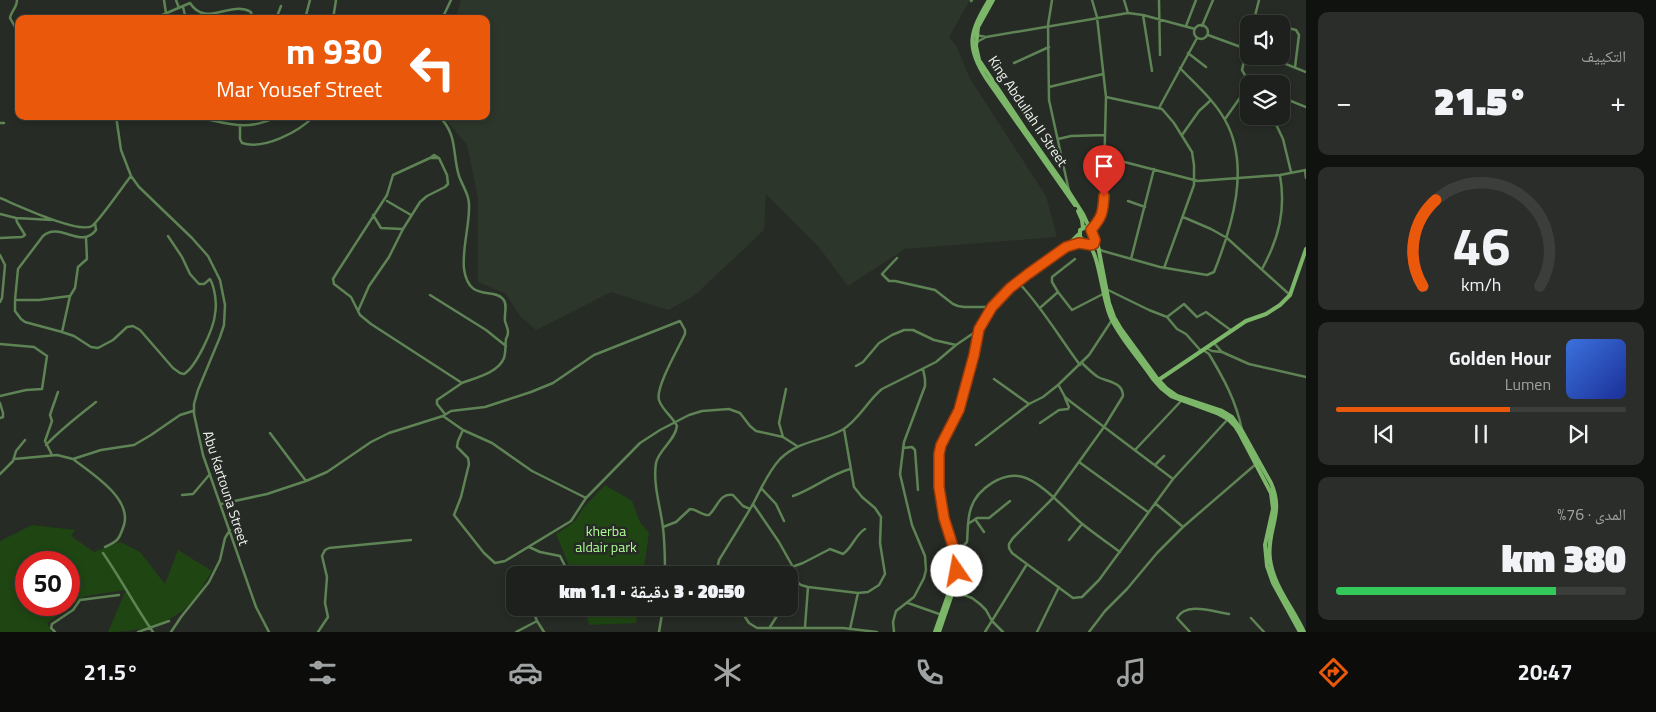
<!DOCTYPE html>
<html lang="ar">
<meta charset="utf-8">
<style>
body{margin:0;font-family:"Titillium Web","Noto Naskh Arabic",sans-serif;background:#2a2d29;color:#f1f3f6;direction:rtl;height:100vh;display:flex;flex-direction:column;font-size:19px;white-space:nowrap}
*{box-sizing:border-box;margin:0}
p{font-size:16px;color:#a0a3a3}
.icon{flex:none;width:28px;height:28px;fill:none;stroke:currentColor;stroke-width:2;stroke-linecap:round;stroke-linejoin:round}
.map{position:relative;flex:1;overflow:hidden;direction:ltr}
.details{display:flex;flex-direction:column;gap:12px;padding:12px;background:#10120f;width:350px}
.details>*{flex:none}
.guide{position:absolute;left:15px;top:15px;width:475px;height:105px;border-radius:10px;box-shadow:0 2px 8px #0003,0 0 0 1px #3b3e3b;direction:rtl;background:#ea580c;color:#fff;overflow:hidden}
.controls{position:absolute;left:1240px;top:15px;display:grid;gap:10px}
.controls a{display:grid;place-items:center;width:50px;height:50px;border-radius:10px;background:#1d201c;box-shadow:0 2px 8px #0003,0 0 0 1px #3b3e3b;font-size:25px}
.speed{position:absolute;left:15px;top:551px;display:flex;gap:10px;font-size:25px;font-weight:700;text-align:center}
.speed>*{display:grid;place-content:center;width:65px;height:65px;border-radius:50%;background:#1d201c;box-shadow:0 2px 8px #0003,0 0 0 1px #3b3e3b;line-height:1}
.speed .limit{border:8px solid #d22;background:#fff;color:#111}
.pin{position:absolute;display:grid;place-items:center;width:42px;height:42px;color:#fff;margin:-51px -21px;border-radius:50% 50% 50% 0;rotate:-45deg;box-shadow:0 0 5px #0007}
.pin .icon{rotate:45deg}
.me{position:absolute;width:55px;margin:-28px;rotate:348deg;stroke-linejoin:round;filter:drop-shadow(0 0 4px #0008)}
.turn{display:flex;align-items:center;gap:18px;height:105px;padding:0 25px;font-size:22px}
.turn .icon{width:65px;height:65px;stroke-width:2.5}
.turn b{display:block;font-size:35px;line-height:42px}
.big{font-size:38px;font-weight:800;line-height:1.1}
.details .widget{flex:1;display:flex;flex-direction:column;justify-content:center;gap:8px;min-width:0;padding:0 18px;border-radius:10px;background:#2a2d29}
.details .dial{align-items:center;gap:0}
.dial svg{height:130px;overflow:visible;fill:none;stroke:#3b3e3b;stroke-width:7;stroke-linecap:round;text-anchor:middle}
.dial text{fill:#f1f3f6;stroke:none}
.song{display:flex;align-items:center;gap:15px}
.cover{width:60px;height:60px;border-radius:8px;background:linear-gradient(135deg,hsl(220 70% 55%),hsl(230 70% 35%))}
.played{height:5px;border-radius:2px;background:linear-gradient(90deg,#ea580c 60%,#3b3e3b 60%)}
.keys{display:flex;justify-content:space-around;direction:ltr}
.heat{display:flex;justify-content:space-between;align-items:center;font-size:28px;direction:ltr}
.charge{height:8px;border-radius:4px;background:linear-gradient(90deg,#34c759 76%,#3b3e3b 0)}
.trip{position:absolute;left:506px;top:566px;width:292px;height:50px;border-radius:10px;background:#1d201c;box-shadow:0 2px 8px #0003,0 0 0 1px #3b3e3b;font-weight:800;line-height:50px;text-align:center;direction:rtl}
.tabs{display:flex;height:80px;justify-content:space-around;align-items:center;background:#0c0d0b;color:#a0a3a3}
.tabs .icon{width:35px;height:35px}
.tabs .on{color:#ea580c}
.tabs b{font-size:22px;color:#f1f3f6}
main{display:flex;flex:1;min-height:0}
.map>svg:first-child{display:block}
</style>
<main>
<section class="details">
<div class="widget"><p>التكييف</p>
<div class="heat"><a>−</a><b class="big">21.5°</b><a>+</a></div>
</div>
<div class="widget dial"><svg viewBox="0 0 100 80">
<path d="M14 69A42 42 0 1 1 86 69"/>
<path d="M14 69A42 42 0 0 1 22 16" stroke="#ea580c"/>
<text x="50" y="56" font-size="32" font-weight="700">46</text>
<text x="50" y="72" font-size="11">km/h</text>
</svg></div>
<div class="widget">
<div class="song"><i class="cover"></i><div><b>Golden Hour</b><p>Lumen</p></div></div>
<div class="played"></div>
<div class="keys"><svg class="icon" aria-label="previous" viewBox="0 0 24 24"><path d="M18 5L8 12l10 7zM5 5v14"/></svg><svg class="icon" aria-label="pause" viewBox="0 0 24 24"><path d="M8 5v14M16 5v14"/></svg><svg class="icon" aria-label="next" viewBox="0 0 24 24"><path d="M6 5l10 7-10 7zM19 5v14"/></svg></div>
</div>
<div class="widget"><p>المدى · 76%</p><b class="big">380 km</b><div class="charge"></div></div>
</section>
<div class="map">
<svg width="1306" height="632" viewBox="0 0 1306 632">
<rect width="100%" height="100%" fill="#272b25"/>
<!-- built -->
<path fill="#2d362b" d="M461,0H970L949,37L957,47L969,77L1046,196L1057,237L905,249L848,286L818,246L766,194L764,230L695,295L668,310L611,292L536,330L520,316L506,294L478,282V198L467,145L443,116H486V19H455Z"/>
<!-- green -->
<path fill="#1f4513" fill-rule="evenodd" d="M605,485L632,501L640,522L649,533L643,575H580L579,572L570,568L556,534L570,525L576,520L584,507Z
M32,525L75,530L71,536L94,552L120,542L140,552L165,584L178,550L212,571C204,584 195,601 182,611C161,627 134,632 108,632L126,590L85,596L47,623L51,632H0V541ZM26,562H69V605H26Z
M585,608H638L636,623L589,625Z"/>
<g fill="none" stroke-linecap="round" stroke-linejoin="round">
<!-- street -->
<path stroke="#5e8354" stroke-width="2.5" d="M17,0C17,8 11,11 10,18L19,34
M164,0L166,13
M176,0L179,8
M1052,0L1048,25L1049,100L1069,191
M1124,0L1128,13
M1159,0L1160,55
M971,1L972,0
M183,7L186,19
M1143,15L1152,71
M153,19L190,3C206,28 229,0 251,12L252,19
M276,19L281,6
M305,19L310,0
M333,19L336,0
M442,19L451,0
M1253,24L1259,0
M1194 32a7 7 0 1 1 14 0a7 7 0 1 1-14 0Z
M1186,26L1196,0
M1202,26L1213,0
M1288,28L1296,30L1299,35L1295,67
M976,35L986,37L1128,13L1143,15L1195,29
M1208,35L1249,50
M1249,40L1242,70L1250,84
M977,42L986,37
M1188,53L1206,67
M1266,56L1306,72
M1014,63L1049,47
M1049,87L1103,74
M1106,97L1162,109L1174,123L1192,152L1194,165V185L1164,268
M1281,97L1306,107
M1159,108L1197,38
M116,116L121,150L131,176L139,187L192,238L208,256L220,280L225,305L224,325L220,337L198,390L194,404V414L203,455L256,607L269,632
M198,116L202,118C233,125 249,131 279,116
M439,116C458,135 452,153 459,176C463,187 470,196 469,208C469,228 462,249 464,269C469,303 493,287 503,299C508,304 504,314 505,321C506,325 508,328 508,332C508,336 507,336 506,339C505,346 506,352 504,358C498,373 475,378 462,383
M1272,116L1283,139L1291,172
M1225,119L1249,85
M0,123H4
M240,126V139L242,143C264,150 299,132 314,116
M1182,135L1199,111L1211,100
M1058,139L1071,136L1105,135
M1105,157L1198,181L1280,175L1306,170
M430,158L434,155L439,158
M1305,170L1306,178
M0,198C17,205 78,234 92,226C100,220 123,186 131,176
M387,201L411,215
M1128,201L1145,207
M0,214L16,218L17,222L25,235L22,237L0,238
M373,215L381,228L402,229
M1183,217L1211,229L1227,238L1290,295
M16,218L52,220
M1091,230L1099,221L1103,212L1106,97L1097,17L1092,0
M86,238L87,259L78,267L75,288L70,296L39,300H15L18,269L43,236C60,221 81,250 96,230L95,223
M1091,246L1103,251L1160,267L1207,275L1214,272C1232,227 1251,166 1225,120C1214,100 1196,85 1180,68
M0,255L5,265L2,298L0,302
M897,258L882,274L889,281H895L935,290L953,304L958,306L964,307H992
M1131,259L1154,169
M1262,269C1279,238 1286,210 1280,175
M1018,282C1042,307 1059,337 1080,365
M1106,289L1149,310L1167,317L1177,329L1186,334L1201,351
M1058,292L1052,282V277L1075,259
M430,295L486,330L506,346
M15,301V311L21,319L25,322L62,332L70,296
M1041,307L1058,292L1072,310L1103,294
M358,311L351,297L334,284L333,279L336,274L387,195L393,175L430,158H439L447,175L448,184L445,187L427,196L420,202L403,229L389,257L369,286L358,311L360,315L371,324L462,383L437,400V404L445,414
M1167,317L1184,304L1197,317L1206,312L1232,331
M62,332L74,336L91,347L98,348L113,340L127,327L133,326L140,330L173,368L180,373L184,374C196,367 214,328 215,314C217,304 215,288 210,279L204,284H199L190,274L182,257L168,236
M1214,343L1221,351
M0,344L34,347L47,356L42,389L26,390L0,396
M1206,348L1212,351L1222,352L1249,364L1306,377
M1203,350L1209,354C1224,379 1236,401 1242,430
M1082,363C1087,368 1092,373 1098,377C1108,382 1123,382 1123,396L1104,427L1053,498L1013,538L1009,544V548L1012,553L1073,598L1082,597L1099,580L1173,479L1228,419
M856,366L863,362L879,343L892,335L904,330H913L934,340L956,345
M994,379L1029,404
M1059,386L1065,397L1071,402L1173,479
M786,389L779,423L783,437L797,446
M0,403L3,413V417L0,418
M443,416L463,430L492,443L532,471L586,498
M1040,423L1059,410L1068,409L1069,407L1065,398
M463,430L458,441L457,447L468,458L469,464L461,497L454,515L484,553L495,563L505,561L571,521L586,498L640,443L660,430L689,415L702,411L729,409L740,413L750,426L756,431L783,437
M270,433L306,481
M46,445C61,429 78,416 96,402
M976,445L1029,404L1043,397L1058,385L1089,355L1112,320
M903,448L912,447L915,450L918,490
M1135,450L1182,400
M52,455L45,441L52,421L50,415L52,409L58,392
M14,459L57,455L73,459L101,450L134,445L151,435L180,415L193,411
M73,459C91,473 132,498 124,525C119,540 118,541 105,547
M1079,462L1148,512
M1155,465L1164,456
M0,474L13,461L16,451L25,440
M761,488L776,504L784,521
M182,495L193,494L210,474
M793,496C813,489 829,475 850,469
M1155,503L1183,527
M221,504L267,494L306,481L327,472L371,442L389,433L443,416L451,411L485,407L531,392L553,383L594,355L680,321L685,330V334C679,347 655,388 659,400C662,410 673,417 677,426C675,441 659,449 656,463C653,482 659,502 662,521C665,538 665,557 665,575
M753,504L779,542L793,567L797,582L801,585L808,587L805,627
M975,519L984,532
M968,524L977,518H989L1010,501
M663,527L676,522L690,509C697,509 702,516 709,515C717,508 720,492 733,495L743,506L750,509
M1069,540L1082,524
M529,547L540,552L560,556L568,572L566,575
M954,549L963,546L967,542C968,531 967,519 971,508C977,489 1003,471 1023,477C1041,482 1065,509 1080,522C1093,533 1107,542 1120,552
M103,553C121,579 135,606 153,632
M778,572L803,563L830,549L843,554C853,547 855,535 865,529
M718,575L717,570L719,560C730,542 742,523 753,504C761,489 768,472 780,459C799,440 821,442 842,430C859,420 867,401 882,389L936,362L956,345L978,330
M808,587L858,593L868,592L879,585L885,574L880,543L881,517L875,508L862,497L854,487L844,429
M953,591L972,598L980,604L986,610L992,621L1003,632
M790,594L797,582
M908,603L942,615
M532,608L537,621L544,632
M739,608L749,623L757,628H843L877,632
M1251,618L1264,632
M770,627L782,608
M850,629L858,593
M55,632L51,628L52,624L73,610L80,600L119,595
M138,632L169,621
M171,632L181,617L209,582L220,560L225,538L230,530
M318,632L328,617L325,603L327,577L322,556L325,550L329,548L411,540
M516,632L537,621
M659,632L663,608
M894,632L893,622L896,611L914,597L924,578L926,570L925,556L912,525L900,474L904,442L925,386V379L923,369
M985,632L1027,564
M1037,632L1059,587
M1089,632L1105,611L1127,589L1157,553L1183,527L1256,464
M1190,632L1177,618C1186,601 1214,612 1229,614"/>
<!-- secondary -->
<path stroke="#7bb669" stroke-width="4" d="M989,0C970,32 965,46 986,78L1075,205
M993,0L978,27L976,46L979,60L1027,132L1069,192L1083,214L1090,229
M1078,211L1082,220L1083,228
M1095,240L1093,245L1086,243L1080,237V230L1086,227L1092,232L1098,246L1109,303L1114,317L1121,329L1156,377L1167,389L1177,396L1222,411L1232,417L1242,431L1271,483C1285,514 1266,530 1270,559C1273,585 1293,608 1304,632
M1089,245C1100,257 1102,299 1111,318C1121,340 1140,359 1153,379L1161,388L1171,396L1217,413L1228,419L1235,426L1240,434L1271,493L1273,509L1265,545L1267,566L1273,583L1300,632
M1068,246L1076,243H1085
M1157,381L1246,321L1266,314L1280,305L1290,295L1306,249
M935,632L953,581V552
M939,632L953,591L957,571L956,556L947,532L941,502L939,487V453L941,445L959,410L974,355L979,329L992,307L1010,288L1066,247L1079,234"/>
</g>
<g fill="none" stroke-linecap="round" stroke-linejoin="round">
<!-- route casing -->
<g stroke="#983908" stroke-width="12">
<path id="route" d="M957,571L956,556L944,518L939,487V454L941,445L959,410L974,355L979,329L992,307L1010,288L1028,274L1066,247L1079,243L1091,245L1094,244L1095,240L1091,230C1102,217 1103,213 1104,196"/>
</g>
<!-- route -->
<use href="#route" stroke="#ea580c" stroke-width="9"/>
</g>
<g text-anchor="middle" stroke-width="5" stroke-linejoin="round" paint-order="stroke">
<!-- street labels -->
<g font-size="14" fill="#eef1ed" stroke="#272b25">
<text transform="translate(1028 111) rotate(56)" y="5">King Abdullah II Street</text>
<text transform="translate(226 488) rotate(72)" y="5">Abu Kartouna Street</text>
</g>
<!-- park labels -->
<g font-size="14" fill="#adfb96" stroke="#272b25">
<text x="606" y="536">kherba<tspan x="606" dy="16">aldair park</tspan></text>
</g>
</g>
</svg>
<div class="controls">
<a><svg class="icon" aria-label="sound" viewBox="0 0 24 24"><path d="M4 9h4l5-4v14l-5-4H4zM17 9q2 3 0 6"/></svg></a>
<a><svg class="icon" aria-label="layers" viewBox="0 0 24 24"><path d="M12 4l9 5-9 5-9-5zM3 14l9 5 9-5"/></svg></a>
</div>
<div class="speed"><div class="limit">50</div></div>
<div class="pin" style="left:1104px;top:196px;background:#d93025"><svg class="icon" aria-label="arrive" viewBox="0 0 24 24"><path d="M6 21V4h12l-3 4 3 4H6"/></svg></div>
<svg class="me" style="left:957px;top:571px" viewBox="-20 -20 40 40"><circle r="19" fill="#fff"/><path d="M0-13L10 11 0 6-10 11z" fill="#ea580c"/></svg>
<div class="trip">20:50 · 3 دقيقة · 1.1 km</div>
<div class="guide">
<div class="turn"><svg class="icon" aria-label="left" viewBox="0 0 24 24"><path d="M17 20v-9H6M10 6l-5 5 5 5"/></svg><div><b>930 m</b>Mar Yousef Street</div></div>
</div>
</div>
</main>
<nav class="tabs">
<b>20:47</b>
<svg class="icon on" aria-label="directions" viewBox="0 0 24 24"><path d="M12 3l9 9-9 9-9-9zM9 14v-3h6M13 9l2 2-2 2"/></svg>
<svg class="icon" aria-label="music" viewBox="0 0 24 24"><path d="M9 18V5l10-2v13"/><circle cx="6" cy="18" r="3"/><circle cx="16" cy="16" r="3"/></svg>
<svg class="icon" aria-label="phone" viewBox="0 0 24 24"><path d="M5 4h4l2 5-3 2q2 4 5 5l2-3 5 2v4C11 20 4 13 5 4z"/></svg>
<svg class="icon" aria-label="climate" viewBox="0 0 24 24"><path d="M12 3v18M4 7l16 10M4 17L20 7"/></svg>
<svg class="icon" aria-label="car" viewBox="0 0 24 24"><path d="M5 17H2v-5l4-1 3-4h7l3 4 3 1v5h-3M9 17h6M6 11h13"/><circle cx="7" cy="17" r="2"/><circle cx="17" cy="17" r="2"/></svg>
<svg class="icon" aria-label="filters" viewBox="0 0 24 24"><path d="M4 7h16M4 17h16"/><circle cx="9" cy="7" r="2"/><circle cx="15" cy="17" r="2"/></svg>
<b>21.5°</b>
</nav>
